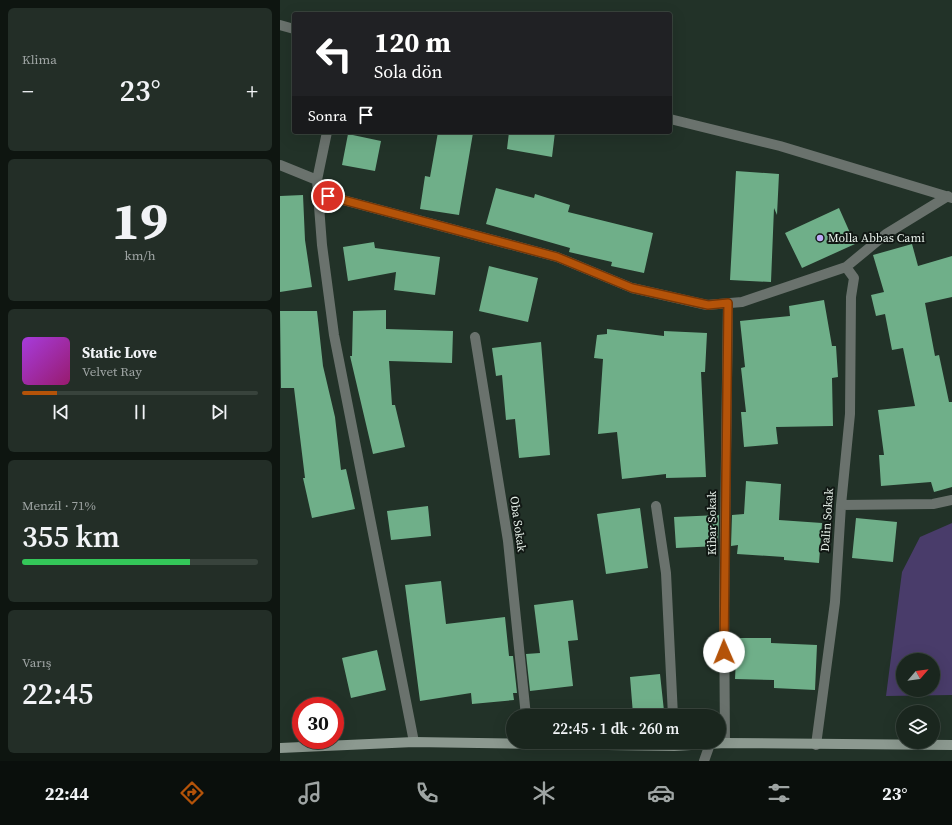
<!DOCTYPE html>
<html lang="tr">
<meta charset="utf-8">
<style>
body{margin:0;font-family:"Source Serif 4",serif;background:#232e27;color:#f1f3f6;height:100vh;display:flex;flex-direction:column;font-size:15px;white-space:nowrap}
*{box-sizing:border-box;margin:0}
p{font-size:13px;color:#9fa5a4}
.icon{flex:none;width:22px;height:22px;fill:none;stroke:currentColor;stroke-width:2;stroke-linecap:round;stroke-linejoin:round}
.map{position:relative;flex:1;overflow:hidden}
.panel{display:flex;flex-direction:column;gap:8px;padding:8px;background:#0e1510;width:280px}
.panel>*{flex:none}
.guide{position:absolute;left:12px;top:12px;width:380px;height:122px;border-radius:4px;box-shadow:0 4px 16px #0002,0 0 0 1px #38433c;background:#202124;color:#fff;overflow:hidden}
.needle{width:26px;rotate:62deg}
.tools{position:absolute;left:616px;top:653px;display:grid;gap:8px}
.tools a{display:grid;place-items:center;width:44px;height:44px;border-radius:50%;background:#1a261e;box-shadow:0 4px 16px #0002,0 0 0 1px #38433c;font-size:20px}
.speed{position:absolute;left:12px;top:697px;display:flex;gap:8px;font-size:20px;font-weight:700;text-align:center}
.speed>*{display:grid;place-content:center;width:52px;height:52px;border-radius:50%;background:#1a261e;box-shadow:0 4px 16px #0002,0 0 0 1px #38433c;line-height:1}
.speed .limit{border:6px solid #d22;background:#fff;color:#111}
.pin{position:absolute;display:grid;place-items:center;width:34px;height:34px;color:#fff;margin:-17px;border:2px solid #fff;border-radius:50%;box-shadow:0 1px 4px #0007}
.me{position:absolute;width:44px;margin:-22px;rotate:359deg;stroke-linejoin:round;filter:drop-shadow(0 0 3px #0008)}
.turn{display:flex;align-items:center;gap:14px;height:84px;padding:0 16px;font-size:18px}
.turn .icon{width:52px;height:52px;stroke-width:2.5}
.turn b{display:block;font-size:28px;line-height:34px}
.then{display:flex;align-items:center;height:38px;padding:0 16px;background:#0003;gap:8px;font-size:15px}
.big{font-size:30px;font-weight:600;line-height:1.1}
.panel .card{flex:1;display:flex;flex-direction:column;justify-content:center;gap:6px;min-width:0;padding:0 14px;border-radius:6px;background:#232e27}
.panel .dial{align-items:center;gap:0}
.dial b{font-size:52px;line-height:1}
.song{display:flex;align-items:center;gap:12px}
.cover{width:48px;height:48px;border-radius:6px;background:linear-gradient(135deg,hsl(280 70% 55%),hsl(320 70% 35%))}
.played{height:4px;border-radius:2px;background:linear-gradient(90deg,#b45309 15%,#38433c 15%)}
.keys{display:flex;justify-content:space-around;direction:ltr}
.heat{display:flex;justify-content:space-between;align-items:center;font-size:22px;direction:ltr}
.charge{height:6px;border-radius:3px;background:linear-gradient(90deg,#34c759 71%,#38433c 0)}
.trip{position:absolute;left:226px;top:709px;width:220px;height:40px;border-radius:20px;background:#1a261e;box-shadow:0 4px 16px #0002,0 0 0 1px #38433c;font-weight:600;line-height:40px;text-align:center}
.dock{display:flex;height:64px;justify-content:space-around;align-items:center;background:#0a0f0c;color:#9fa5a4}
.dock .icon{width:28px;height:28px}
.dock .on{color:#b45309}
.dock b{font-size:18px;color:#f1f3f6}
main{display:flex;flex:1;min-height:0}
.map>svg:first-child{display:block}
</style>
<main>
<section class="panel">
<div class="card"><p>Klima</p>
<div class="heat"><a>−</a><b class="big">23°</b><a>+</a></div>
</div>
<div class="card dial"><b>19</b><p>km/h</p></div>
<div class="card">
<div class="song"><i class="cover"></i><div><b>Static Love</b><p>Velvet Ray</p></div></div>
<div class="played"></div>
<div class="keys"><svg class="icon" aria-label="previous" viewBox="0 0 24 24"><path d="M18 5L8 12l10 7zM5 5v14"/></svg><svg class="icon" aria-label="pause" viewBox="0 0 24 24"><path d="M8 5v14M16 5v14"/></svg><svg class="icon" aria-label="next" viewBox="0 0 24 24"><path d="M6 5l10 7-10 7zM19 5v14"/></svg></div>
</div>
<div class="card"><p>Menzil · 71%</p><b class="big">355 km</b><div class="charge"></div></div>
<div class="card"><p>Varış</p><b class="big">22:45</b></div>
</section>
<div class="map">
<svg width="672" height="761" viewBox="0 0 672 761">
<rect width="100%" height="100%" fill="#223228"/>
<!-- green -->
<path fill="#493c6a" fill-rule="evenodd" d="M672,523V695L606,696L622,572L640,537ZM623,660H653V690H623Z"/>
<!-- building -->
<path fill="#6faf89" d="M158,132L193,133L179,215L140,209L145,176L150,177Z
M229,132H275L272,157L227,149Z
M68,134L101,141L95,171L62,165Z
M456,171L499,174L497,215L494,208L491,282L450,280Z
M216,188L254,198L255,194L290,205L288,212L373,233L364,273L331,266L332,262L289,252L290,248L206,224Z
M23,195L25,240L32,287L0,292V196Z
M559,208L575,244L522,268L505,233Z
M94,242L95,248L160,257L155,295L114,290L116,272L68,281L63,247Z
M632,244L638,266L672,256V297L645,303L655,356L659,355L669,402H672V487L654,492L651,482L601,486L599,455H604L598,410L635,406L623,348L612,350L605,314L596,316L591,295L604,292L593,255Z
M209,266L258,278L248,322L199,311Z
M544,300L552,346H556L558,377L552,378L553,426L496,427L498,444L464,447L461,412H466L461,368L465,367L460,321L510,316L509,306Z
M106,310V329L173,331L172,363L109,361L112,405H115L125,447L93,454L70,356H72L73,311Z
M0,311H37L43,366L55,417L61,470L66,469L75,509L32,518L23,478H25L14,388H1Z
M327,329L384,336V331L427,333L425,372H421L426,477L386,478V474L342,479L337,432L318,434L323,359L314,358L317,335L327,334Z
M261,342L270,455L239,458L235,419L226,420L222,375L216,376L212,348Z
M466,481L501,484L499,520L542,523L539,563L504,560V557L457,554L458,545L451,546L452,515L464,514Z
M148,506L151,536L111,540L107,511Z
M360,508L368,568L326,574L317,514Z
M439,515L438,546L396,548L394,517Z
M576,518L617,522L613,562L572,558Z
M161,581L166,624L225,617L229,656H233L237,693H233L234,700L192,704L191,693L140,701L125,585Z
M293,600L298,640L288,641L293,686L250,691L246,654L260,653L254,605Z
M457,638H491V643L537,645L535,690L494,688V680L455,679Z
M97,650L106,690L71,698L62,658Z
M380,674L384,711L353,714L350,677Z"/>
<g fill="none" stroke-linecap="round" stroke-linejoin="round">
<!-- street -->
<path stroke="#6a726d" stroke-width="10" d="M0,25L14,29
M390,119L500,146L672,198
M47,132L37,180L42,245L54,335L134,742
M0,165L37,180L48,196L277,257L352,288L427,305L462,302L566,267L574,278L571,297L570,414L561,505L555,602L536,745
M566,267L606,234L668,196
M195,337L228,541L246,716
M561,505L653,504L672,500
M376,506L386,573L393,716
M445,743L444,606L448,303
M424,761L430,744"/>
<!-- secondary -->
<path stroke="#8c9990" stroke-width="10" d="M0,748L134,742L394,746L445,743L672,745"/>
</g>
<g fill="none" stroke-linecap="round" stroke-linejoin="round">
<!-- route casing -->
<g stroke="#753606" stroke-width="10">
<path id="route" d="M48,196L277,257L352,288L428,305L448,303L444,652"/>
</g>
<!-- route -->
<use href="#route" stroke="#b45309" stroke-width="7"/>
</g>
<!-- markers -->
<circle fill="#bcaaf6" stroke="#111814" stroke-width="1.5" cx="540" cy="238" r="4"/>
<g text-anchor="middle" stroke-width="4" stroke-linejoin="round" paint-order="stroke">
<!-- poi labels -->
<g font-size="12" fill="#e6f0e9" stroke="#111814" text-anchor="start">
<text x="548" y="242">Molla Abbas Cami</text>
</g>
<!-- street labels -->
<g font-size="12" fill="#e6f0e9" stroke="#111814">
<text transform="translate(547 520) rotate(-86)" y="4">Dalin Sokak</text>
<text transform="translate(432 523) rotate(-90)" y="4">Kibar Sokak</text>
<text transform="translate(238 524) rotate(82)" y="4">Oba Sokak</text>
</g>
</g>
</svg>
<div class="tools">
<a><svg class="needle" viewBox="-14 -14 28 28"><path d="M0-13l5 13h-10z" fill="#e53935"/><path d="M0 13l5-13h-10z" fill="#9fa5a4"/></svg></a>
<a><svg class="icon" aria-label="layers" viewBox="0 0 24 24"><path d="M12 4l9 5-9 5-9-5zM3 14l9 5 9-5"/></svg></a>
</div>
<div class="speed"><div class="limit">30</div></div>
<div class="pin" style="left:48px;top:196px;background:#d93025"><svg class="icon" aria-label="arrive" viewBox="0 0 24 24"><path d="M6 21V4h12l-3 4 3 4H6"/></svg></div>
<svg class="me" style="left:444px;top:652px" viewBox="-20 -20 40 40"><circle r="19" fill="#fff"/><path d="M0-13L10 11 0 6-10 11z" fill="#b45309"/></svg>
<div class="trip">22:45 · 1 dk · 260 m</div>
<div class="guide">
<div class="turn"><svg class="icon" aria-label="left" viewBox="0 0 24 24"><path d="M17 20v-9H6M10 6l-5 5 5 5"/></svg><div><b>120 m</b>Sola dön</div></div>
<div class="then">Sonra<svg class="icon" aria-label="arrive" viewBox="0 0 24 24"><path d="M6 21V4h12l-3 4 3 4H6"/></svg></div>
</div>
</div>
</main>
<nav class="dock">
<b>22:44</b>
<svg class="icon on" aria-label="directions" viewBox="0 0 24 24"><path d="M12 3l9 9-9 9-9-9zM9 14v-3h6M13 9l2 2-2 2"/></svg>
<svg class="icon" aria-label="music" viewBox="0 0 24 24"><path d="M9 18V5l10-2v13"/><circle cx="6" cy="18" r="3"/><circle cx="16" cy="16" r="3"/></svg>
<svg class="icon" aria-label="phone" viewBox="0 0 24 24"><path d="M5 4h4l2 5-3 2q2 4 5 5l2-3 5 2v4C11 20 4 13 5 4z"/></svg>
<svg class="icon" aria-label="climate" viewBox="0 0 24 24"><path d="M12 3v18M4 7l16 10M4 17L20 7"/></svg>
<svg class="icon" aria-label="car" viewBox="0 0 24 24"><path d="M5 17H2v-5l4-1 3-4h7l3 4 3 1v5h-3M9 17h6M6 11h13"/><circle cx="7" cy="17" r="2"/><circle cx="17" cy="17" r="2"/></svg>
<svg class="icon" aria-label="filters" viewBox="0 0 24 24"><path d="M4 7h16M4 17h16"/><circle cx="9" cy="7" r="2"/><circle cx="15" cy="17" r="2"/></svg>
<b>23°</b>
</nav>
